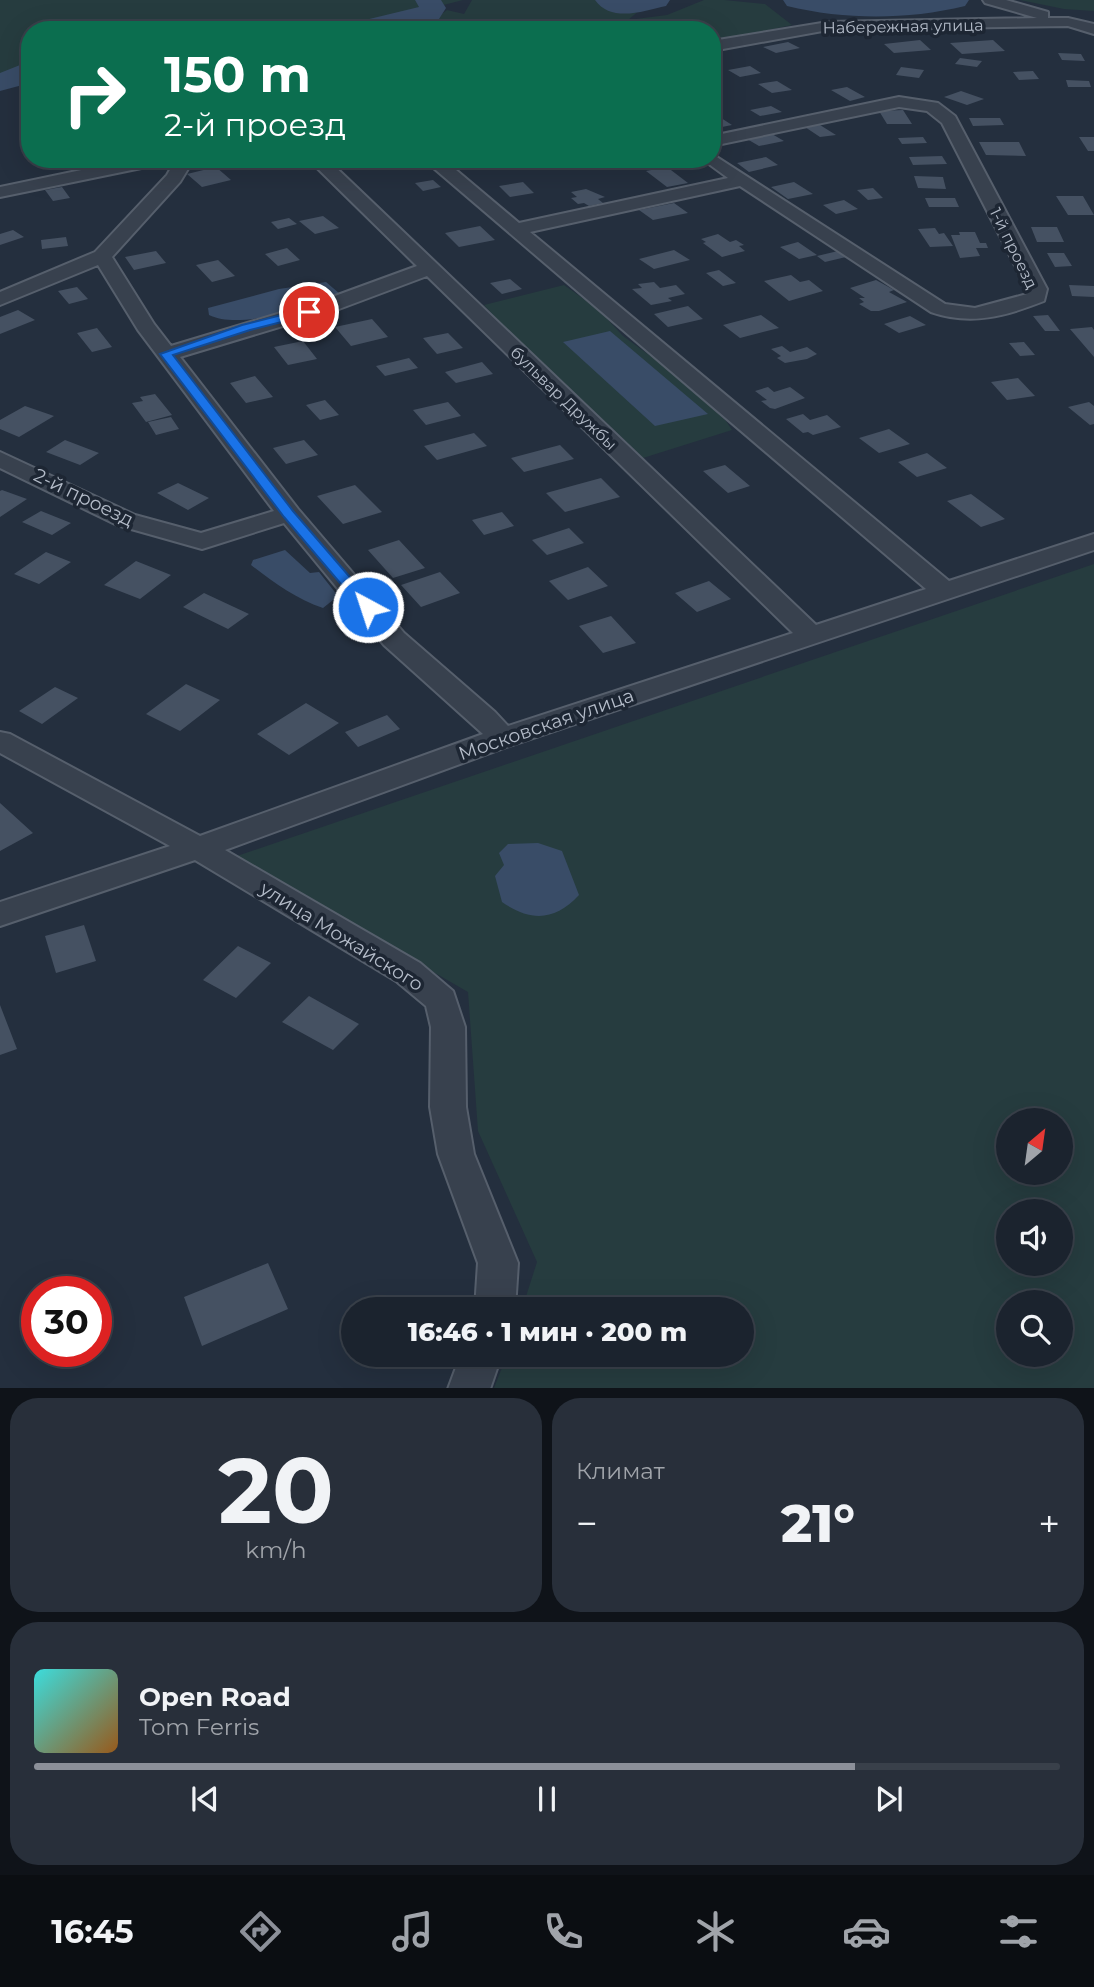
<!DOCTYPE html>
<html lang="ru">
<meta charset="utf-8">
<style>
body{margin:0;font-family:Montserrat,sans-serif;background:#282f3a;color:#f1f3f6;height:100vh;display:flex;flex-direction:column;font-size:26px;white-space:nowrap}
*{box-sizing:border-box;margin:0}
p{font-size:23px;color:#a0a4aa}
.icon{flex:none;width:38px;height:38px;fill:none;stroke:currentColor;stroke-width:2;stroke-linecap:round;stroke-linejoin:round}
.map{position:relative;height:1388px;overflow:hidden}
.details{display:flex;flex-direction:column;gap:10px;padding:10px;background:#0f1319;flex:1}
.details>*{flex:none}
.banner{position:absolute;left:21px;top:21px;width:700px;height:147px;border-radius:28px;box-shadow:0 7px 28px #0002,0 0 0 2px #39404a;background:#0b6e4f;color:#fff;overflow:hidden}
.needle{width:46px;rotate:29deg}
.fabs{position:absolute;left:996px;top:1108px;display:grid;gap:14px}
.fabs a{display:grid;place-items:center;width:77px;height:77px;border-radius:50%;background:#1b232e;box-shadow:0 7px 28px #0002,0 0 0 2px #39404a;font-size:35px}
.speed{position:absolute;left:21px;top:1276px;display:flex;gap:14px;font-size:35px;font-weight:700;text-align:center}
.speed>*{display:grid;place-content:center;width:91px;height:91px;border-radius:50%;background:#1b232e;box-shadow:0 7px 28px #0002,0 0 0 2px #39404a;line-height:1}
.speed .limit{border:10px solid #d22;background:#fff;color:#111}
.pin{position:absolute;display:grid;place-items:center;width:60px;height:60px;color:#fff;margin:-30px;border:4px solid #fff;border-radius:50%;box-shadow:0 2px 7px #0007}
.me{position:absolute;width:77px;margin:-38px;rotate:320deg;stroke-linejoin:round;filter:drop-shadow(0 0 5px #0008)}
.turn{display:flex;align-items:center;gap:24px;height:147px;padding:0 28px;font-size:32px}
.turn .icon{width:91px;height:91px;stroke-width:2.5}
.turn b{display:block;font-size:49px;line-height:60px}
.big{font-size:52px;font-weight:800;line-height:1.1}
.details .card{flex:1;display:flex;flex-direction:column;justify-content:center;gap:10px;min-width:0;padding:0 24px;border-radius:28px;background:#282f3a}
.details .dial{align-items:center;gap:0}
.dial b{font-size:91px;line-height:1}
.song{display:flex;align-items:center;gap:21px}
.cover{width:84px;height:84px;border-radius:10px;background:linear-gradient(135deg,hsl(180 70% 55%),hsl(30 70% 35%))}
.played{height:7px;border-radius:4px;background:linear-gradient(90deg,#8c9099 80%,#39404a 80%)}
.keys{display:flex;justify-content:space-around;direction:ltr}
.heat{display:flex;justify-content:space-between;align-items:center;font-size:38px;direction:ltr}
.details .tiles{flex:1;display:grid;gap:10px;grid-template-columns:1fr 1fr}
.card:last-child{grid-column:span 2}
.trip{position:absolute;left:341px;top:1297px;width:413px;height:70px;border-radius:35px;background:#1b232e;box-shadow:0 7px 28px #0002,0 0 0 2px #39404a;font-weight:800;line-height:70px;text-align:center}
.tabs{display:flex;height:112px;justify-content:space-around;align-items:center;background:#0b0e12;color:#a0a4aa}
.tabs .icon{width:49px;height:49px}
.tabs .selected{color:#8c9099}
.tabs b{font-size:32px;color:#f1f3f6}
.map>svg:first-child{display:block}
</style>
<div class="map">
<svg width="1094" height="1389" viewBox="0 0 1094 1389">
<rect width="100%" height="100%" fill="#242f3e"/>
<!-- green -->
<path fill="#263c3f" fill-rule="evenodd" d="M0,0H463L374,23L313,30H30V59L14,74L0,78Z
M472,0H627L640,10L628,20L667,15L704,0H724L765,4L792,25L712,42V30H372L439,16L447,10L464,14Z
M1020,0H1094V11L1064,9Z
M564,285L598,309L623,336L682,379L726,421L732,430L643,458C591,406 533,360 484,305Z
M1094,564V1388H494L507,1355L742,1354V1309H522L537,1262L478,1131L468,992L234,857ZM1008,1120H1060V1172H1008ZM1008,1211H1060V1264H1008ZM1008,1302H1060V1354H1008Z"/>
<!-- water -->
<path fill="#394c67" d="M326,282L340,294L333,299C300,308 240,330 209,315L208,308L279,289Z
M610,331L708,414L655,426L563,342Z
M285,550L310,573L319,572L338,596L323,608C296,599 273,582 251,565L253,560Z
M538,843L562,851L579,895C555,921 531,922 502,902L495,876L504,865L499,853L508,844Z"/>
<g fill="none" stroke-linecap="round" stroke-linejoin="round">
<!-- river -->
<path fill="#394c67" fill-rule="evenodd" d="M415,0H441L446,8L439,19L393,30H328L331,24L361,21L419,7Z
M595,0H670L666,6C644,11 611,23 595,0Z
M783,0H969L965,6C907,20 845,20 787,6Z
M30,61V83L0,91V73Z"/>
</g>
<!-- building -->
<path fill="#455162" d="M920,40L931,50L894,53L884,44Z
M993,40L1005,51L962,54L950,43Z
M788,42L800,48L776,53L763,47Z
M1058,53L1081,54L1085,61L1062,60Z
M960,58L982,61L977,67L955,64Z
M750,66L761,73L740,77L728,70Z
M901,67L924,70L919,78L896,75Z
M1033,71L1039,79L1019,80L1013,72Z
M1066,80L1089,81L1091,87H1068Z
M777,81L792,90L772,93L758,84Z
M847,87L865,97L850,101L831,90Z
M961,91L984,99L967,105L944,97Z
M771,106L782,112L760,116L750,110Z
M903,110L912,124H887L879,111Z
M718,116L732,125L712,129V117Z
M969,118H1000L1004,125L973,126Z
M820,125L836,135L820,137L805,127Z
M772,134L784,141L759,146L747,139Z
M923,137L927,143L902,144L898,138Z
M1079,137H1094V151H1088Z
M979,142H1019L1026,156L986,155Z
M942,156L947,164L913,165L909,157Z
M766,157L778,165L749,172L737,163Z
M216,167L231,180L202,187L187,174Z
M667,167L688,183L667,187L646,171Z
M914,176L943,177L946,189L918,188Z
M433,180L441,187L423,191L415,183Z
M523,182L534,193L510,197L499,186Z
M794,182L813,194L788,199L771,187Z
M62,187L70,198L53,201L45,190Z
M873,188L883,198L868,200L857,190Z
M586,189L605,197L598,199L603,203L589,206L584,203L578,204L571,198L577,197L571,192Z
M1056,196H1083L1094,215H1068Z
M925,198H955L959,207H929Z
M844,200L858,209L836,214L823,205Z
M674,203L688,213L653,220L639,210Z
M323,216L339,228L315,234L299,221Z
M289,218L297,224L278,229L271,222Z
M480,226L495,240L459,247L445,233Z
M1031,227H1057L1064,242H1037Z
M935,228L939,234L944,233L953,246L930,247L918,229Z
M13,230L24,237L0,245V234Z
M959,232H975L980,243H986L988,248H976L980,256L960,258L951,235H960Z
M718,234L730,242L736,240L744,245L739,246L745,251L722,257L703,243L706,242L701,239Z
M66,237L68,246L42,249L41,240Z
M798,242L817,255L799,259L780,247Z
M287,248L300,260L278,266L265,254Z
M674,250L690,260L654,269L639,259Z
M156,251L166,263L134,270L125,257Z
M838,251L846,257L825,262L817,256Z
M1047,253H1064L1072,266L1055,267Z
M218,260L235,276L212,282L196,265Z
M719,270L736,283L723,286L706,273Z
M791,275L800,282L809,280L823,291L789,301L764,281Z
M510,279L522,289L502,294L490,283Z
M876,280L894,290L889,292L907,302L879,311H871L859,304L864,302L859,298H865L850,288Z
M654,282L660,288L676,285L685,294L668,298L672,301L651,305L632,289L642,288L638,284Z
M1069,285L1094,286V297L1072,296Z
M77,287L88,299L69,304L58,291Z
M688,306L703,319L668,327L654,314Z
M18,310L35,320L0,334V317Z
M761,315L779,328L740,338L723,325Z
M1048,315L1060,331H1045L1033,316Z
M910,316L926,325L899,333L884,324Z
M372,319L388,337L351,346L335,327Z
M1092,327L1094,330V357L1070,329Z
M97,328L112,347L92,352L77,333Z
M448,333L463,348L437,354L423,338Z
M303,341L317,359L288,365L274,347Z
M1024,342L1035,355L1020,356L1009,343Z
M782,346L790,352L807,347L817,354L807,359L785,363L777,358L781,356L771,349Z
M409,358L418,368L385,376L376,366Z
M482,362L493,374L456,383L445,372Z
M255,376L273,397L246,403L230,383Z
M1018,378L1035,396L1007,400L991,382Z
M768,387L774,392L790,387L805,398L775,409L770,408L761,401L767,400L755,391Z
M155,394L172,415L146,422L132,403L143,401L140,397Z
M325,400L339,415L320,420L306,405Z
M448,402L461,416L426,425L413,410Z
M1089,402L1094,406V424L1090,425L1068,407Z
M25,406L54,416L19,437L0,429V420Z
M803,414L810,420L827,415L841,427L813,435L808,432L803,433L786,419Z
M171,417L179,429L156,435L148,422Z
M889,429L910,444L879,453L859,438Z
M474,433L487,446L437,460L424,446Z
M65,440L99,453L80,465L46,452Z
M304,440L318,455L286,464L273,448Z
M560,445L574,459L524,472L511,458Z
M927,453L947,468L917,477L898,462Z
M725,465L750,486L728,493L703,471Z
M601,478L620,497L565,512L546,493Z
M178,483L209,498L188,510L157,493Z
M355,485L382,512L343,524L317,496Z
M2,490L27,499L0,517V491Z
M971,494L1005,519L981,527L947,501Z
M41,511L71,523L52,535L22,522Z
M502,512L514,526L484,535L472,520Z
M569,528L584,543L547,555L532,540Z
M399,540L425,568L393,578L368,550Z
M46,552L71,562L39,584L14,574Z
M136,561L171,575L140,599L104,585Z
M588,567L608,586L568,600L549,581Z
M440,572L460,593L421,607L401,585Z
M709,581L731,599L697,612L675,593Z
M204,593L249,614L228,629L183,607Z
M611,616L636,643L603,653L579,626Z
M186,684L220,700L180,731L146,714Z
M55,687L78,698L42,724L19,711Z
M306,703L339,723L289,755L257,734Z
M387,715L400,729L358,747L345,732Z
M0,803L33,833L0,851Z
M84,925L96,961L56,973L45,936Z
M238,946L271,963L236,998L203,980Z
M309,996L359,1024L333,1050L282,1022Z
M0,1005L17,1049L0,1055Z
M268,1263L288,1309L202,1346L184,1297Z"/>
<g fill="none" stroke-linecap="round" stroke-linejoin="round">
<!-- minor casing -->
<g stroke="#565f6c" stroke-width="4">
<path id="minor" d="M983,0H1006L1048,12V18H1068L1094,24V34L1068,26L828,30L712,51V41L828,22L1037,18L985,3Z
M899,97L938,103L955,116L1047,289L1044,301C1006,316 971,326 931,312L740,186L530,232L949,581L1094,534V550L512,745L225,850L420,963L453,991L465,1027L466,1107L474,1154L518,1263L515,1309H475L478,1263L438,1154L430,1107L431,1027L426,1006L396,981L195,860L0,926V902L170,846L0,753V732L10,734L200,836L483,734L384,645L284,523L202,549L117,525L0,468V452L135,515L201,533L274,511L138,330L98,265L0,305V292L95,252L167,175L176,159H194L180,182L112,257L154,324L171,346L324,300L417,266L308,159H327L816,625L926,589L423,159H443L519,223L728,178L702,159H712V154L945,304L975,308L1027,294V289L942,123L927,111L899,107L712,146V136ZM427,276L793,633L508,726L495,712L404,633L298,509L180,357L339,309Z
M134,159H170L161,164L0,197V187Z
M461,1354H502L490,1389H448Z"/>
</g>
<!-- minor -->
<use href="#minor" fill="#38414e" fill-rule="evenodd"/>
</g>
<!-- route -->
<path fill="#1a73e8" stroke="#114b97" stroke-width="2" d="M309,308L315,312L313,314L250,330L173,355L293,511L373,604L376,607L373,610H363L284,517L160,354L242,325Z"/>
<g text-anchor="middle" stroke-width="7" stroke-linejoin="round" paint-order="stroke">
<!-- far-street labels -->
<g font-size="16" fill="#b4bcc9" stroke="#1d2633">
<text transform="translate(903 26) rotate(-1)" y="6">Набережная улица</text>
<text transform="translate(1014 248) rotate(64)" y="6">1-й проезд</text>
<text transform="translate(564 398) rotate(44)" y="6">бульвар Дружбы</text>
</g>
<!-- street labels -->
<g font-size="19" fill="#b4bcc9" stroke="#1d2633">
<text transform="translate(84 497) rotate(26)" y="7">2-й проезд</text>
<text transform="translate(546 724) rotate(-19)" y="7">Московская улица</text>
<text transform="translate(342 936) rotate(32)" y="7">улица Можайского</text>
</g>
</g>
</svg>
<div class="fabs">
<a><svg class="needle" viewBox="-14 -14 28 28"><path d="M0-13l5 13h-10z" fill="#e53935"/><path d="M0 13l5-13h-10z" fill="#a0a4aa"/></svg></a>
<a><svg class="icon" aria-label="sound" viewBox="0 0 24 24"><path d="M4 9h4l5-4v14l-5-4H4zM17 9q2 3 0 6"/></svg></a>
<a><svg class="icon" aria-label="search" viewBox="0 0 24 24"><circle cx="10" cy="10" r="6"/><path d="M15 15l6 6"/></svg></a>
</div>
<div class="speed"><div class="limit">30</div></div>
<div class="pin" style="left:309px;top:312px;background:#d93025"><svg class="icon" aria-label="arrive" viewBox="0 0 24 24"><path d="M6 21V4h12l-3 4 3 4H6"/></svg></div>
<svg class="me" style="left:368px;top:607px" viewBox="-20 -20 40 40"><circle r="17" fill="#1a73e8" stroke="#fff" stroke-width="3"/><path d="M0-11L8 9 0 5-8 9z" fill="#fff"/></svg>
<div class="trip">16:46 · 1 мин · 200 m</div>
<div class="banner">
<div class="turn"><svg class="icon" aria-label="right" viewBox="0 0 24 24"><path d="M7 20v-9h11M14 6l5 5-5 5"/></svg><div><b>150 m</b>2-й проезд</div></div>
</div>
</div>
<section class="details">
<div class="tiles">
<div class="card dial"><b>20</b><p>km/h</p></div>
<div class="card"><p>Климат</p>
<div class="heat"><a>−</a><b class="big">21°</b><a>+</a></div>
</div>
<div class="card">
<div class="song"><i class="cover"></i><div><b>Open Road</b><p>Tom Ferris</p></div></div>
<div class="played"></div>
<div class="keys"><svg class="icon" aria-label="previous" viewBox="0 0 24 24"><path d="M18 5L8 12l10 7zM5 5v14"/></svg><svg class="icon" aria-label="pause" viewBox="0 0 24 24"><path d="M8 5v14M16 5v14"/></svg><svg class="icon" aria-label="next" viewBox="0 0 24 24"><path d="M6 5l10 7-10 7zM19 5v14"/></svg></div>
</div>
</div>
</section>
<nav class="tabs">
<b>16:45</b>
<svg class="icon selected" aria-label="directions" viewBox="0 0 24 24"><path d="M12 3l9 9-9 9-9-9zM9 14v-3h6M13 9l2 2-2 2"/></svg>
<svg class="icon" aria-label="music" viewBox="0 0 24 24"><path d="M9 18V5l10-2v13"/><circle cx="6" cy="18" r="3"/><circle cx="16" cy="16" r="3"/></svg>
<svg class="icon" aria-label="phone" viewBox="0 0 24 24"><path d="M5 4h4l2 5-3 2q2 4 5 5l2-3 5 2v4C11 20 4 13 5 4z"/></svg>
<svg class="icon" aria-label="climate" viewBox="0 0 24 24"><path d="M12 3v18M4 7l16 10M4 17L20 7"/></svg>
<svg class="icon" aria-label="car" viewBox="0 0 24 24"><path d="M5 17H2v-5l4-1 3-4h7l3 4 3 1v5h-3M9 17h6M6 11h13"/><circle cx="7" cy="17" r="2"/><circle cx="17" cy="17" r="2"/></svg>
<svg class="icon" aria-label="filters" viewBox="0 0 24 24"><path d="M4 7h16M4 17h16"/><circle cx="9" cy="7" r="2"/><circle cx="15" cy="17" r="2"/></svg>
</nav>
